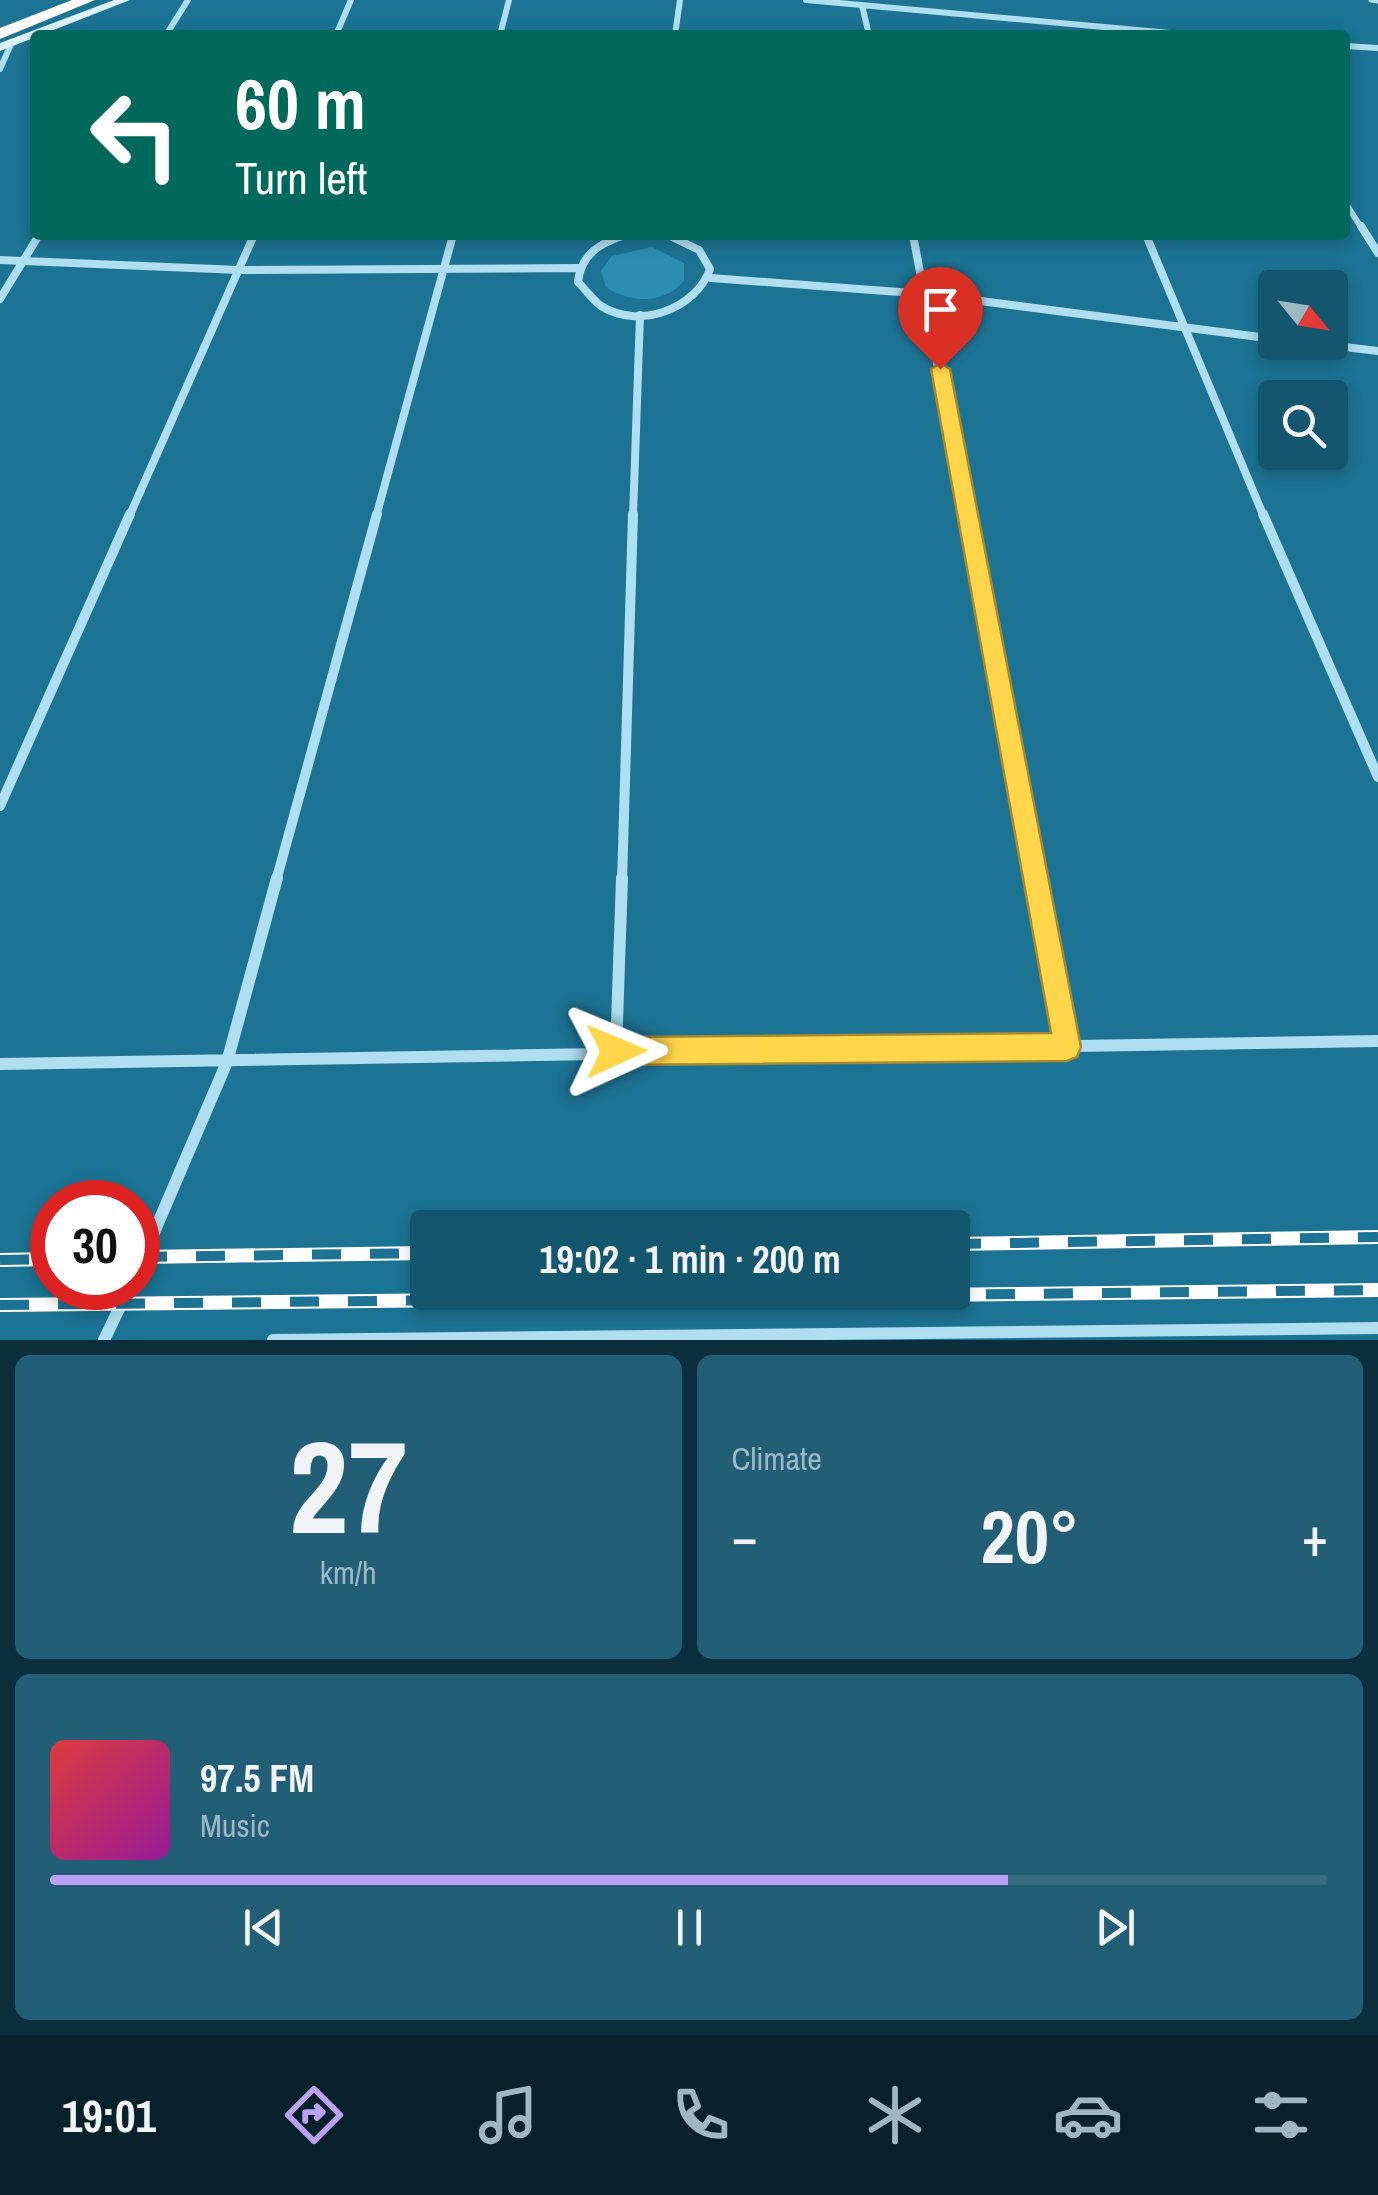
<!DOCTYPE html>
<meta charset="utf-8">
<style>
body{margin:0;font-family:"Archivo Narrow",sans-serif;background:#225f77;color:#f1f3f6;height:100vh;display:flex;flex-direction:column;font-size:38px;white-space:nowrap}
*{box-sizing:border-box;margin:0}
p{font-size:32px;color:#9db7c3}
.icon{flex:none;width:55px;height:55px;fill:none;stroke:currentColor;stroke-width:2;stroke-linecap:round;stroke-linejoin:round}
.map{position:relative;height:1340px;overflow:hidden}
.drawer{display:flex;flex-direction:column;gap:15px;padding:15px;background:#0c2f3d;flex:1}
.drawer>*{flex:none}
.top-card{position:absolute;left:30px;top:30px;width:1320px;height:210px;border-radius:10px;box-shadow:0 5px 15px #0003;background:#00695c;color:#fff;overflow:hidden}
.needle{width:65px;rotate:120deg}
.fabs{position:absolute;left:1258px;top:270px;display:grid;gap:20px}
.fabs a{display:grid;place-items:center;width:90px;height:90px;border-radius:10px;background:#15566f;box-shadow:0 5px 15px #0003;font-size:50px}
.speed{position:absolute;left:30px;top:1180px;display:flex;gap:20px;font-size:50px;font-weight:700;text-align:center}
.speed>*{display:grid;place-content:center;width:130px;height:130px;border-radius:50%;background:#15566f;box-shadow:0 5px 15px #0003;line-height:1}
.speed .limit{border:15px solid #d22;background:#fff;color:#111}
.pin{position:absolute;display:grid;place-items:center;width:85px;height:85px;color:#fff;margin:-102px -42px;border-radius:50% 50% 50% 0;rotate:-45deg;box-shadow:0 0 10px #0007}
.pin .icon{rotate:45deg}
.me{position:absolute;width:110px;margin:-55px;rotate:89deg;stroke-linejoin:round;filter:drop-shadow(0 0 8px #0008)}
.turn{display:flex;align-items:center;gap:35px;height:210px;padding:0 40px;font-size:45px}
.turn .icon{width:130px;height:130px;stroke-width:2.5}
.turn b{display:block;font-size:70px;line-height:85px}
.big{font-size:75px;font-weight:800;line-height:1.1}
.drawer .tile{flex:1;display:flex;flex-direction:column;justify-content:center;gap:15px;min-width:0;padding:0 35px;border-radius:15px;background:#225f77}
.drawer .dial{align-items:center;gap:0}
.dial b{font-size:130px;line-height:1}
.song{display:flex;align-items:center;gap:30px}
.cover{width:120px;height:120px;border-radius:15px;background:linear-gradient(135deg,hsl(0 70% 55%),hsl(300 70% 35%))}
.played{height:10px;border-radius:5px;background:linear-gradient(90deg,#bca0f2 75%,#346c82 75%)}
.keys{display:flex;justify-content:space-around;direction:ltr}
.heat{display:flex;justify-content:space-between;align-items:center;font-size:55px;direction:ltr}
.drawer .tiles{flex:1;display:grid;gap:15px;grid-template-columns:1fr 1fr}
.tile:last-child{grid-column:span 2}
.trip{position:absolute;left:410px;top:1210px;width:560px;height:100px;border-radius:10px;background:#15566f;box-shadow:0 5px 15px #0003;font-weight:800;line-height:100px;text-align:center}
.tabs{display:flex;height:160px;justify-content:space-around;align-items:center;background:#08222c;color:#9db7c3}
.tabs .icon{width:70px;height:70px}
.tabs .active{color:#bca0f2}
.tabs b{font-size:45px;color:#f1f3f6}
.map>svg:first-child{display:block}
</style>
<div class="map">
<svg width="1378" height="1340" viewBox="0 0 1378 1340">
<rect width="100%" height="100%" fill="#1c7394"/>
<!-- green -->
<path fill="#2c8db0" d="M652,247L684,263V281C664,304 631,304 606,287L601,271L612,256Z"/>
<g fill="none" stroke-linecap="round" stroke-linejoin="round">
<!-- lane -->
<path stroke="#aedeef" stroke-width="5" d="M1371,0L1378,1"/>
<!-- street-far3 -->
<path stroke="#aedeef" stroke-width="6" d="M806,0L1192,35
M862,5L869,35
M166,35L188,0
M336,35L351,0
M500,35L509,0
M675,35L680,0
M1345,46L1378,48
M0,69L12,42
M1345,202L1362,229"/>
<!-- street-far2 -->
<path stroke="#aedeef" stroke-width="8" d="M1361,226L1378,253
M625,235C600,243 581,254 578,282C585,289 593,300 601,306C639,330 696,309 710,269L699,250L668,235
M913,235L966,517
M1146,235L1264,517
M0,260L239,270L578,268
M711,278L926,294L1275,339
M0,299L39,235
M1303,342L1378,351
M129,517L254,235
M376,517L453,235
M633,517L640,315"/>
<!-- street-far1 -->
<path stroke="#aedeef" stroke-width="10" d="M966,514L1036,881
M1263,514L1378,777
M0,806L130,514
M276,881L377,514
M622,881L633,514"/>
<!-- street -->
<path stroke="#aedeef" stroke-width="12" d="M1035,878L1067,1047
M616,1051L622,878
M0,1064L1378,1041
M138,1270L227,1062L277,878
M104,1340L129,1288
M273,1340L1378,1328"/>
<!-- secondary -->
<path fill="#dcf2fb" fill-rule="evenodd" d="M114,0H130L0,51V43Z"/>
<!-- highway -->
<path fill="#fff" fill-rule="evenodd" d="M72,0H95L0,39V28Z"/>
<!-- rail casing -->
<g stroke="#fff" stroke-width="14">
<path id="rail" d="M952,1244L1378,1237
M138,1257L428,1253
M0,1260L52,1259
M0,1305L1378,1290"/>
</g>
<!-- rail -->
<use href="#rail" stroke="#1c7394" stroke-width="10" stroke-dasharray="29" stroke-linecap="butt"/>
</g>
<!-- route -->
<path fill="#ffd54a" stroke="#a68a30" stroke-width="2.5" d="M940,363L950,369L1081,1047L1077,1057L1067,1061L616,1065L605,1061L601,1051L605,1041L616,1037L1051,1033L931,369Z"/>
</svg>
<div class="fabs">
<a><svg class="needle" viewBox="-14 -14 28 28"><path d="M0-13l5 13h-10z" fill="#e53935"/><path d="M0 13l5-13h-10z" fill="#9db7c3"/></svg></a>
<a><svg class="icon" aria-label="search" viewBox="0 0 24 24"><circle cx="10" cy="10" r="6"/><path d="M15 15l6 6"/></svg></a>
</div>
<div class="speed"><div class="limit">30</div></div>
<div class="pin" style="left:940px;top:369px;background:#d93025"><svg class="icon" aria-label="arrive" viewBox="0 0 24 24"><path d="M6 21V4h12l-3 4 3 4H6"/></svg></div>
<svg class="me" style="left:616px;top:1051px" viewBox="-20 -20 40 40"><path d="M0-17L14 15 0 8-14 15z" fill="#ffd54a" stroke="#fff" stroke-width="4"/></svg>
<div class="trip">19:02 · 1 min · 200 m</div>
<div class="top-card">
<div class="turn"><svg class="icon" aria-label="left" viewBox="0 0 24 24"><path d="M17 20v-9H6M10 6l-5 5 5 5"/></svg><div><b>60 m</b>Turn left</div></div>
</div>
</div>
<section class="drawer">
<div class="tiles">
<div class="tile dial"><b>27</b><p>km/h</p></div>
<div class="tile"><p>Climate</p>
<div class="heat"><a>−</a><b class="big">20°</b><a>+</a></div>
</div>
<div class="tile">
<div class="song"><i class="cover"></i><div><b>97.5 FM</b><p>Music</p></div></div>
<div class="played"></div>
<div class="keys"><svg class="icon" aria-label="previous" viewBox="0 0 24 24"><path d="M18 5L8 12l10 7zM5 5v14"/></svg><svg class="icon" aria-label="pause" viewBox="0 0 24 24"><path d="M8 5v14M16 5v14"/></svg><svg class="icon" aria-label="next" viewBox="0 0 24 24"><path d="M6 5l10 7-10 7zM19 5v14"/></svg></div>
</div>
</div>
</section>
<nav class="tabs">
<b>19:01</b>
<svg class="icon active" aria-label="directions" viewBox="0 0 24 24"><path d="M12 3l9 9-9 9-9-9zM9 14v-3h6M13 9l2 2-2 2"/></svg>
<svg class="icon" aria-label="music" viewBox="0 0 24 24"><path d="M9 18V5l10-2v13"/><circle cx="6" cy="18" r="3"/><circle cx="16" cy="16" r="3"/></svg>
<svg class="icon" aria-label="phone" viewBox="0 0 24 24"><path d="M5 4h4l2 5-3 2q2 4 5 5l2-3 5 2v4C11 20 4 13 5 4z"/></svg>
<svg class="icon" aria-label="climate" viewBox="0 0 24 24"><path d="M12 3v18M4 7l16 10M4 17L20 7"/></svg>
<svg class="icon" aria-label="car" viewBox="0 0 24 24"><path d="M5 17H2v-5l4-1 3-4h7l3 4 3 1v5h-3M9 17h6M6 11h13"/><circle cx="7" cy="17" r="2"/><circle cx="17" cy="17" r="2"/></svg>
<svg class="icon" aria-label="filters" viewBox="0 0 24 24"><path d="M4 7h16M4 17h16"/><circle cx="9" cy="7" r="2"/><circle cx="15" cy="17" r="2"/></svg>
</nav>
